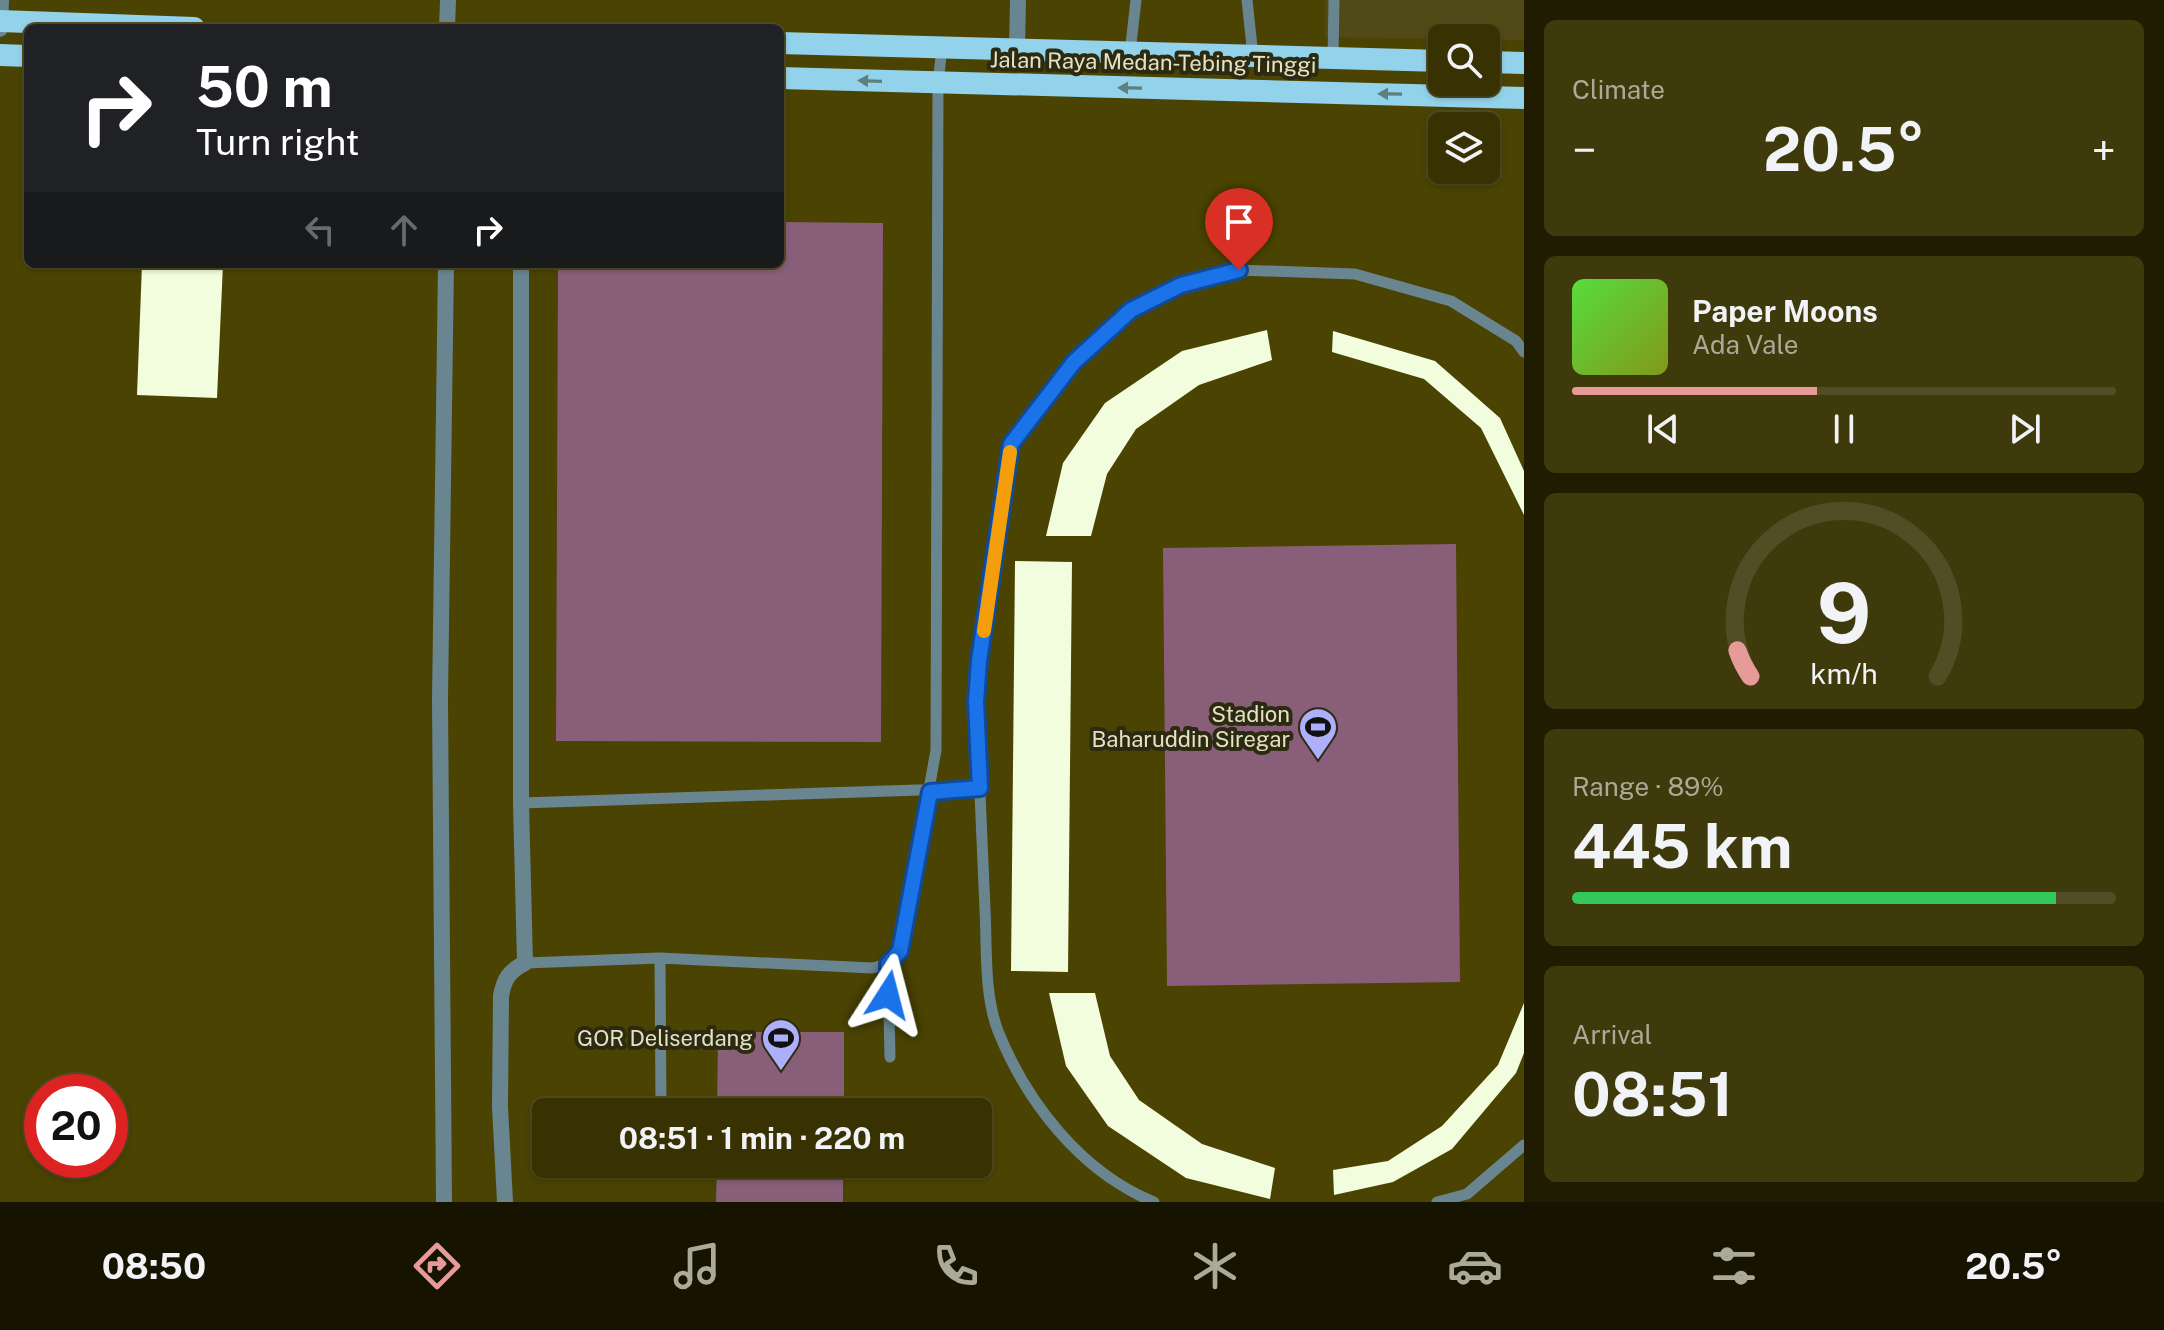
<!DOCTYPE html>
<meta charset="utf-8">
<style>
body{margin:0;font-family:"Public Sans",sans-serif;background:#3f3a0c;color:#f1f3f6;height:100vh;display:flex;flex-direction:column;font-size:30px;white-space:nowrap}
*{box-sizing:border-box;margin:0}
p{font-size:26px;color:#abaa99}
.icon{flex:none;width:44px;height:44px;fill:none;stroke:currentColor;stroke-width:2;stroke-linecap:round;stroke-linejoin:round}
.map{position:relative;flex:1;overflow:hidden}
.details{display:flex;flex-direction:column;gap:20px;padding:20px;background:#1f1c01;width:640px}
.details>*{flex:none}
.top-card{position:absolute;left:24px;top:24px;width:760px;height:244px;border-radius:12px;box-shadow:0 2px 6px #0004,0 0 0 2px #524d24;background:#202124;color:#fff;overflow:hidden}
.tools{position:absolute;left:1428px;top:24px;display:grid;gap:16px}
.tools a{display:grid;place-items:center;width:72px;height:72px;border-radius:12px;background:#383202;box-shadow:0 2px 6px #0004,0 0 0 2px #524d24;font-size:40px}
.speed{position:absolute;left:24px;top:1074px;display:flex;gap:16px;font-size:40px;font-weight:700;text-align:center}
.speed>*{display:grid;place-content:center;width:104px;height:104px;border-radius:50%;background:#383202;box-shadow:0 2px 6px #0004,0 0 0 2px #524d24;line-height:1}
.speed .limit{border:12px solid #d22;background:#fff;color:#111}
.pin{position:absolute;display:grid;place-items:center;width:68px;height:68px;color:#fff;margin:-82px -34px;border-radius:50% 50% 50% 0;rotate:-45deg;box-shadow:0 0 8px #0007}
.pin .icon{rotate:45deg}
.me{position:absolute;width:88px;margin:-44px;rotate:9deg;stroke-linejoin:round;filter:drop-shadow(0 0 6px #0008)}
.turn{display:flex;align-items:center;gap:28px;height:168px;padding:0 40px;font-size:36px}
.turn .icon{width:104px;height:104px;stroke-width:2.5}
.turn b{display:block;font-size:56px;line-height:68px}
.lanes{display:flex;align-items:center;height:76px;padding:0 40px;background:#0003;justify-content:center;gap:40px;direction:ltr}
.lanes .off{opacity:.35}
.big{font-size:60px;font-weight:700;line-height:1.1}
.details .tile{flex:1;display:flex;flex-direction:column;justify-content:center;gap:12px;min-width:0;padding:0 28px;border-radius:12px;background:#3f3a0c}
.details .dial{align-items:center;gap:0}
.dial svg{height:208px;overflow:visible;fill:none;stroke:#524d24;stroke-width:7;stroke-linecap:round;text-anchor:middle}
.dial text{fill:#f1f3f6;stroke:none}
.song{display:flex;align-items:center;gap:24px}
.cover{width:96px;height:96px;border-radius:12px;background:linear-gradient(135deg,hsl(110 70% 55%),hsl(70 70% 35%))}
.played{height:8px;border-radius:4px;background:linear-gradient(90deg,#e69b98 45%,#524d24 45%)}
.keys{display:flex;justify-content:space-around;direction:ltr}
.heat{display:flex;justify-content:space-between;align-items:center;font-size:44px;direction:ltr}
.charge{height:12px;border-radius:6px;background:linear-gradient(90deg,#34c759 89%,#524d24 0)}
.trip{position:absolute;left:532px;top:1098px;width:460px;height:80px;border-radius:12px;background:#383202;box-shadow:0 2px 6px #0004,0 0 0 2px #524d24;font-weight:700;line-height:80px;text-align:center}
.menu{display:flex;height:128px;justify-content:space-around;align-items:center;background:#161401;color:#abaa99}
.menu .icon{width:56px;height:56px}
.menu .on{color:#e69b98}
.menu b{font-size:36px;color:#f1f3f6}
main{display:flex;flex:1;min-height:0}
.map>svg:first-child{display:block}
</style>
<main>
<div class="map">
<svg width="1524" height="1202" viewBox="0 0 1524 1202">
<rect width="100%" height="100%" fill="#4a4302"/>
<!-- built -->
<path fill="#504a16" d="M1325,0H1524V40L1325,37Z"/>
<!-- green -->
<path fill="#895e78" d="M780,222L883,223L881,742L556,741L558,264H780Z
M1456,544L1460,982L1167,986L1163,548Z
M718,1032H844V1112H717Z
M717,1164H843V1202H716Z"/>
<!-- building -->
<path fill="#f2fddd" d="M25,122H28V183L25,184Z
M142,264H223L217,398L137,395Z
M1267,330L1272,360L1199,385L1136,429L1107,474L1091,536H1046L1063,463L1105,403L1182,351Z
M1333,331L1435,361L1500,418L1524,471V515L1481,428L1424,379L1332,352Z
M1015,561L1072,562L1068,972L1011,971Z
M1049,993H1095L1110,1056L1139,1100L1202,1144L1275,1168L1270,1199L1186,1178L1108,1126L1066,1066Z
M1524,1003V1053L1516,1073L1452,1149L1393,1182L1334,1195L1333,1170L1388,1161L1442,1126L1498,1065Z"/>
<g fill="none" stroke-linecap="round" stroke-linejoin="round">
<!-- service -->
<path stroke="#69858f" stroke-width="11" d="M1247,0L1253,56
M1130,53L1136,0
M1333,58L1334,0
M521,803L980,788
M660,958L661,1109
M525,963L660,958L872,968L888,964L900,951L936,750L938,83L942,48
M888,964L890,1057
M1154,1202C1081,1172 1027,1103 998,1031C984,994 987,948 985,909C982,840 979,771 976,702L979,661L1011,444L1074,362L1131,310L1181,285L1239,270L1355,274L1451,301L1516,341L1524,352
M1437,1202L1467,1194L1524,1145"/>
<!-- minor -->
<path stroke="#69858f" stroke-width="16" d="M447,28L448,0
M0,29L1,0
M1017,49L1018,0
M444,1202L440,700L446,264
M505,1202L500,1107L501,996C504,979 509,971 525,963L521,803V264"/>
<!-- trunk -->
<path stroke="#92d2ea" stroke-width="22" d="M0,21L194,28
M780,43L1442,61
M0,55L28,56
M1486,62L1524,63
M780,78L1524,98"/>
</g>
<!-- one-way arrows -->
<defs><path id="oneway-solid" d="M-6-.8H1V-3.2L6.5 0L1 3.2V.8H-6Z" transform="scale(2)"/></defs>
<g fill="#5f7e7e">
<use href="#oneway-solid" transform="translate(870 81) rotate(-178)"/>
<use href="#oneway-solid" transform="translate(1130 88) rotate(-179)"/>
<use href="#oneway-solid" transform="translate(1390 94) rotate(-179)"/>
</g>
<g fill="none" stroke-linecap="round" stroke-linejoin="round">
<!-- route casing -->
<g stroke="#114b97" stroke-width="20">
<path id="route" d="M888,995V964L900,951L930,792L980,788L976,702L979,661L1011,444L1074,362L1131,310L1181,285L1239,270"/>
</g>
<!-- route -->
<use href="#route" stroke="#1a73e8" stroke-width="14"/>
<!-- slow -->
<path stroke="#f59e0b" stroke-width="14" d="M984,631L1010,452"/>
</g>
<!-- icons -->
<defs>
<g id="stadium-pin" transform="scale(2)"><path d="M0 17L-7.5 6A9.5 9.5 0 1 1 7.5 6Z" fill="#adaffb" stroke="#2c2a11"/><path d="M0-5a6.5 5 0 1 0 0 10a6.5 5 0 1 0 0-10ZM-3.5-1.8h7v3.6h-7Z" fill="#111"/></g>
</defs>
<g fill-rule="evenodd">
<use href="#stadium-pin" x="1318" y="727"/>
<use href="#stadium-pin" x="781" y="1038"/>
</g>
<g text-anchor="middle" stroke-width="8" stroke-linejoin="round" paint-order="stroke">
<!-- street labels -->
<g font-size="22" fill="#e4e1c4" stroke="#2c2a11">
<text transform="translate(1153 62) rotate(1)" y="8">Jalan Raya Medan-Tebing Tinggi</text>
</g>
<!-- poi labels -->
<g font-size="22" fill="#e4e1c4" stroke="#2c2a11" text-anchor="end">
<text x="1290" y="722">Stadion<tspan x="1290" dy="25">Baharuddin Siregar</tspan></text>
<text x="753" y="1046">GOR Deliserdang</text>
</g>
</g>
</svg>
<div class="tools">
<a><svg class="icon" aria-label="search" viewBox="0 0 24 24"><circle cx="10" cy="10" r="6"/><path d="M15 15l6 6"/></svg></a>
<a><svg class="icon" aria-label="layers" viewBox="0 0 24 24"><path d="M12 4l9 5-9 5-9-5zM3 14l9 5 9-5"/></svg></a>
</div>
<div class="speed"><div class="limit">20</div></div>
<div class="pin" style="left:1239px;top:270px;background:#d93025"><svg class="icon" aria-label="arrive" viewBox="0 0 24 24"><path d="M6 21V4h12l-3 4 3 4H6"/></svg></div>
<svg class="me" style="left:888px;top:995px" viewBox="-20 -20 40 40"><path d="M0-17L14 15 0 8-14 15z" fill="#1a73e8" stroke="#fff" stroke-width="4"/></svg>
<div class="trip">08:51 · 1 min · 220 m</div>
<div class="top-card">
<div class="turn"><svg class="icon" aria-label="right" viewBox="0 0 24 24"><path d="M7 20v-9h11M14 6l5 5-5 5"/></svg><div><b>50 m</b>Turn right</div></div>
<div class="lanes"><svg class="icon off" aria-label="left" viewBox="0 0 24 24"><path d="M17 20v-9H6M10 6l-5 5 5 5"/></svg><svg class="icon off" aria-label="ahead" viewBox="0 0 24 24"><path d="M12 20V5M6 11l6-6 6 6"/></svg><svg class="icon" aria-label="right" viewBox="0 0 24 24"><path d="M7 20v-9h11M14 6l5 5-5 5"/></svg></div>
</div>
</div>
<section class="details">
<div class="tile"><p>Climate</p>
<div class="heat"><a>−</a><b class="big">20.5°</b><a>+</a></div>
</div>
<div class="tile">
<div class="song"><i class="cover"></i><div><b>Paper Moons</b><p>Ada Vale</p></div></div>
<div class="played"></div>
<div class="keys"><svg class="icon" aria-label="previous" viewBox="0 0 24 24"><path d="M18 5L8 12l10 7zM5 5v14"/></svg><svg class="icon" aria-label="pause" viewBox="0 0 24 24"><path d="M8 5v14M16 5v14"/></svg><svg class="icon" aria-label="next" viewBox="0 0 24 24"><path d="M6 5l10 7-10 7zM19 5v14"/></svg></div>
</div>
<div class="tile dial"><svg viewBox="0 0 100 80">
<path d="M14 69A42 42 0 1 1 86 69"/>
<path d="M14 69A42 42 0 0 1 9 59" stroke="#e69b98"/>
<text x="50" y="56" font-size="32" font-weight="700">9</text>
<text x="50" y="72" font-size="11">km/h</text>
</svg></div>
<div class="tile"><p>Range · 89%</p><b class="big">445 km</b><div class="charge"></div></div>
<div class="tile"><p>Arrival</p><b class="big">08:51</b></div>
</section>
</main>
<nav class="menu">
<b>08:50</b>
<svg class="icon on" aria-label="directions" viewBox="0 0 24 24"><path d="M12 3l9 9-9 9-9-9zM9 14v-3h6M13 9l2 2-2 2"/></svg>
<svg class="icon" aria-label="music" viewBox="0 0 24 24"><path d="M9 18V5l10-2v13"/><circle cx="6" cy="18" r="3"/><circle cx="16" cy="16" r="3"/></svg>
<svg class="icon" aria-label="phone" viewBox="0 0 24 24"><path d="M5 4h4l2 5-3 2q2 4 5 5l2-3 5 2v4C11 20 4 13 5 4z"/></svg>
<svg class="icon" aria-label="climate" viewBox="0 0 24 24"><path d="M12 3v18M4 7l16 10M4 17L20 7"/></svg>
<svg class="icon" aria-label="car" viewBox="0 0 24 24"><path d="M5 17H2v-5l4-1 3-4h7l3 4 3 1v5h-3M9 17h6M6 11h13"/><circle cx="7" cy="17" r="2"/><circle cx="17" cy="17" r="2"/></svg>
<svg class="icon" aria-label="filters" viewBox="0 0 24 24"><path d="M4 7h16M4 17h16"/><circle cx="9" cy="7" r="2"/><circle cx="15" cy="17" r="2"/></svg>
<b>20.5°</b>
</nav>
